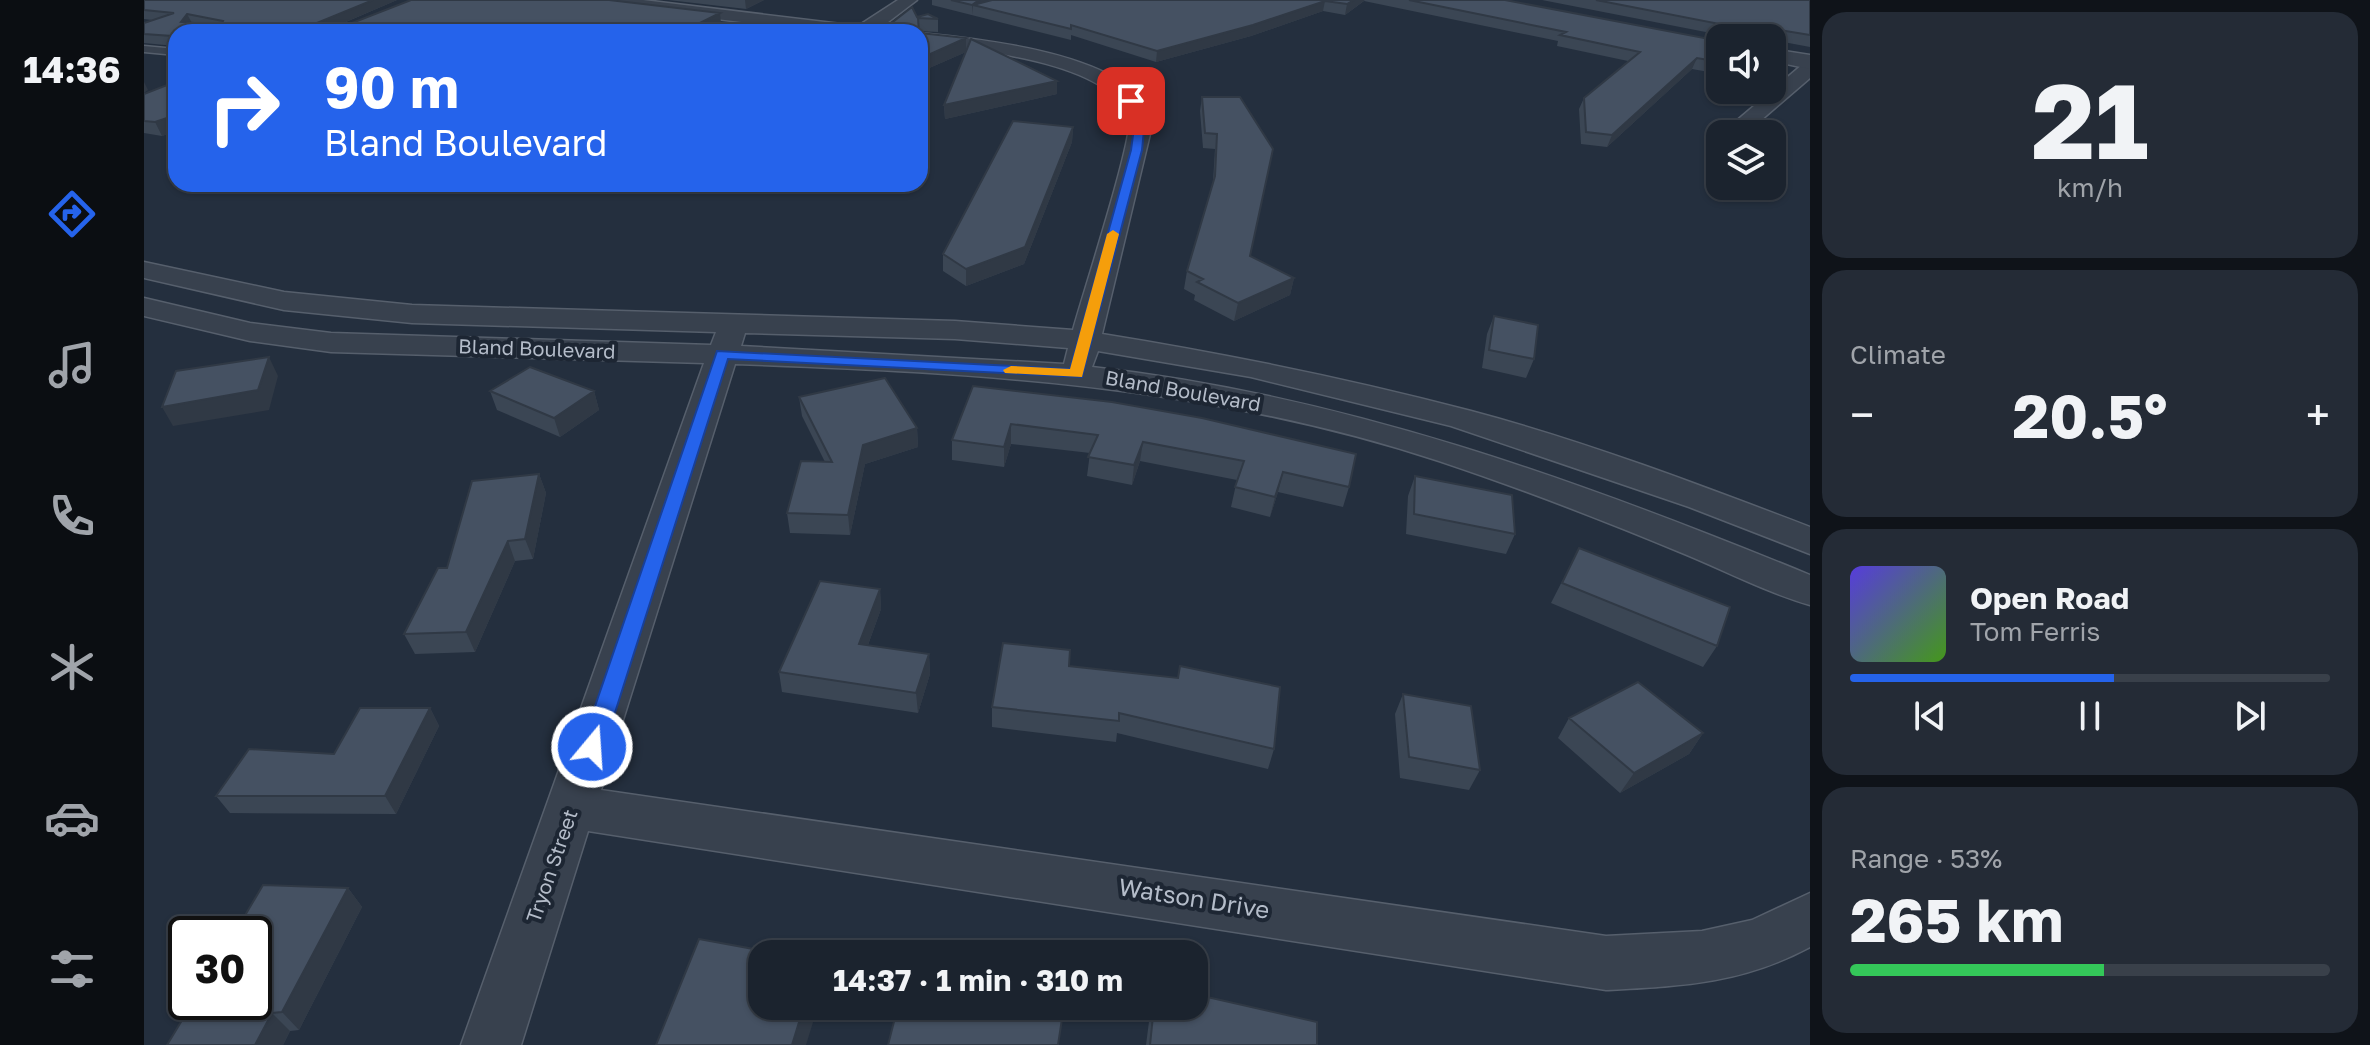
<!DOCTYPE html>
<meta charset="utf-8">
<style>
body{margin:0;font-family:"Golos Text",sans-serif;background:#242b36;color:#f1f3f6;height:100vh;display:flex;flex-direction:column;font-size:30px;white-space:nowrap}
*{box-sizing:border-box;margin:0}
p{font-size:26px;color:#a0a4aa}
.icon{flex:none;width:44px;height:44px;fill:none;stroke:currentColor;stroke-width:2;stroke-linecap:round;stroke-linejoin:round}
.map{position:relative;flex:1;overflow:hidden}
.details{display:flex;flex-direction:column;gap:12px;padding:12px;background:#0f1319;width:560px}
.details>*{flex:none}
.top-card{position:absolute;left:24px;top:24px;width:760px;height:168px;border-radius:24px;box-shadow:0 2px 6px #0004,0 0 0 2px #39404a;background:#2563eb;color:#fff;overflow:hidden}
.tools{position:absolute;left:1562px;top:24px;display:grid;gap:16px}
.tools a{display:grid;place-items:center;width:80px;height:80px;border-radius:16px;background:#1b232e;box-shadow:0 2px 6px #0004,0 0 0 2px #39404a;font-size:40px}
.speed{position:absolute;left:24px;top:916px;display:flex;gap:16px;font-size:40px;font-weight:700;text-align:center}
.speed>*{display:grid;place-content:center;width:104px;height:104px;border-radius:50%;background:#1b232e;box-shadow:0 2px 6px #0004,0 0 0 2px #39404a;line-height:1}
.speed .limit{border:4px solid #111;border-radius:12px;background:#fff;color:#111}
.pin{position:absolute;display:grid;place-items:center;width:68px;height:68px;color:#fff;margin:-34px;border-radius:16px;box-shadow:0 4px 12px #0006}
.me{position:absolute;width:88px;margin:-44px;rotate:18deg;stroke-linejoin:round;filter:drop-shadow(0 0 6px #0008)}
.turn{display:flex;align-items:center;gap:28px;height:168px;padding:0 24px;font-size:36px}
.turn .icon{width:104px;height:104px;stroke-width:2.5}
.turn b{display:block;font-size:56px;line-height:68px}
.big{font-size:60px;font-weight:700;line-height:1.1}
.details .tile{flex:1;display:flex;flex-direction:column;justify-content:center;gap:12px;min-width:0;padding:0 28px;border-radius:24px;background:#242b36}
.details .dial{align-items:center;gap:0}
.dial b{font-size:104px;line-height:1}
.song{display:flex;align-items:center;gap:24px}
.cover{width:96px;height:96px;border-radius:12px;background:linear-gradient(135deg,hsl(250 70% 55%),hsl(100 70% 35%))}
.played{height:8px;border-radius:4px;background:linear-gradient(90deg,#2563eb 55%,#39404a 55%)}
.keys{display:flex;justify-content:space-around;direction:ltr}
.heat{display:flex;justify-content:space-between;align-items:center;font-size:44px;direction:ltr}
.charge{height:12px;border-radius:6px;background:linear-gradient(90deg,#34c759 53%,#39404a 0)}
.trip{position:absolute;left:604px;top:940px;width:460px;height:80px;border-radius:24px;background:#1b232e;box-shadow:0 2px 6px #0004,0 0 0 2px #39404a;font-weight:700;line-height:80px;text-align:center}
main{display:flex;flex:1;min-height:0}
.menu{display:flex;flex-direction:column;width:144px;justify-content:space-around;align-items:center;background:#0b0e12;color:#a0a4aa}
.menu .icon{width:56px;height:56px}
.menu .active{color:#2563eb}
.menu b{font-size:36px;color:#f1f3f6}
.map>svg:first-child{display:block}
</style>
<main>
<nav class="menu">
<b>14:36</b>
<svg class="icon active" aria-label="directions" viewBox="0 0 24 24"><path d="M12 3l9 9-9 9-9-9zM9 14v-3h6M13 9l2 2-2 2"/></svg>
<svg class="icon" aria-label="music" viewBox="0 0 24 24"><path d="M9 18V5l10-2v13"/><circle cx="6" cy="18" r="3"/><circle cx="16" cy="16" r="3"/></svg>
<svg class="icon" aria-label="phone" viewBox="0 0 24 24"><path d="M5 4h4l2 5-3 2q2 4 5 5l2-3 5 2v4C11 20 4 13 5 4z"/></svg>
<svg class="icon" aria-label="climate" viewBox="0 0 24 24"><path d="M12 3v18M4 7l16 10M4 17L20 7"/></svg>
<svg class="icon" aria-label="car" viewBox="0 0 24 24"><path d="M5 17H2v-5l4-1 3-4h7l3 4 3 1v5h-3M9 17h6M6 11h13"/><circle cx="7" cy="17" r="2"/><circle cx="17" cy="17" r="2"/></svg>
<svg class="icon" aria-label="filters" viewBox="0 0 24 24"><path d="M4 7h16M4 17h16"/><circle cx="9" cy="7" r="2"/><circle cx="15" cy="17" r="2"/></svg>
</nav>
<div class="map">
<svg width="1666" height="1045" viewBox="0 0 1666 1045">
<rect width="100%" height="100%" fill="#242f3e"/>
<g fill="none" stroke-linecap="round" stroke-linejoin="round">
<!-- service casing -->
<g stroke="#565f6c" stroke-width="3">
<path id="service" d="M0,46L32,49V55L0,52Z"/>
</g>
<!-- minor casing -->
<g stroke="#565f6c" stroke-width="3">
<path id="minor" d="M450,0H499L714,26L754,0H773L731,32H679L458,5Z
M776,33C828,38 1012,55 1007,130L958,334C1082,354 1205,379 1327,411C1440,441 1556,485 1666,527V554L1545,507L1307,426L1107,377L954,351L948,367C1199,395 1434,480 1666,575V605C1624,593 1584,572 1543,555C1461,521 1379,489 1295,461C1061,384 834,373 591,364L457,790L1462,936L1558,931L1608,920L1666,893V947C1597,984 1538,986 1462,990L444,831L377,1045H317L560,363L187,352L106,341L0,316V298L106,323L187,333L567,345L572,332L268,323L140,310L0,278V262L140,292L268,305L811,321L929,330C937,300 990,137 985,119C969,61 826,49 776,43ZM601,333L811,339L924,348L920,364L597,346Z
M1666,62V78L1601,134H1577L1659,64Z"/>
</g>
<!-- tertiary casing -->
<g stroke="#565f6c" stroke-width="3">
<path id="tertiary" d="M1628,49L1666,55V69L1628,61Z"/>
</g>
<!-- service -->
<use href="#service" fill="#38414e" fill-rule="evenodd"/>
<!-- minor -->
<use href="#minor" fill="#38414e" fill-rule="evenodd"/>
<!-- tertiary -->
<use href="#tertiary" fill="#38414e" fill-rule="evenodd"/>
</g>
<!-- wall -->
<path fill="#3b4654" d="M0,0H253L195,25L577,23L559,32H32V48L31,46L0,43V23L8,20L0,19Z
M524,0H620L602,9Z
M788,0H1361L1576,41V74L1548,69L1463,147L1437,144L1435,109L1440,98L1484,61L1413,46L1414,41L1220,1L1201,15L1179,11L1107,36L1012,62L927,35V40L788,5Z
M1398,0H1666V47L1628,40V38H1577V35Z
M773,17L794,19V32L775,31Z
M776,33L822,38V51L913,81V94L801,119L800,105L822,52L783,69L776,68Z
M32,84V131L18,136L0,133V94Z
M1058,97H1096L1106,257L1150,278L1146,295L1090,321L1050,300L1051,295L1040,289L1043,271L1069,182L1071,149L1059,148L1056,111Z
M929,127L928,142L880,264L822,286L799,271V254Z
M1350,316L1390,359L1382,378L1338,368L1343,334Z
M829,386L1205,487L1199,507L1134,492L1126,517L1087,507L1093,480L996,461L988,485L943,476L946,453L867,444L860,467L808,460V440Z
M346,391H450L455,410L416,437L353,410Z
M655,397L773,428L774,447L721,464L706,535L646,533L643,513L681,462L658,416Z
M395,474L402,493L389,559L371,561L331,652L271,654L260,634L303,568Z
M1271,476L1371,534L1362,554L1262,534L1264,496Z
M1435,548L1573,646L1559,667L1407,603Z
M736,589L737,609L724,645L785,654L786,674L774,713L638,692L635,672Z
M925,666L1130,749L1124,769L973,733L972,742L848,727V707Z
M1259,694L1336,770L1325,790L1256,778L1251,714Z
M286,708L295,726L252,814L86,813L72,796L190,754Z
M1425,718L1559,733L1545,754L1476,793L1414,738Z
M204,888L218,907L155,1030L146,1031L139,1045H23Z
M1007,1006H1050L1173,1045H1002Z"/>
<!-- shaded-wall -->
<path fill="#303945" d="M229,0H253L178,32L173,23Z
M601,0H620L602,9Z
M835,0H848L829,5L828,15V5Z
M1210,0H1221L1201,15L1203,4Z
M1181,1L1179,11L1107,36L1012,62L1013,51Z
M576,13L577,23L559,32H538Z
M43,14L48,23L37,22Z
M822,38V52L783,69L782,56Z
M1553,58L1548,69L1463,147L1468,135Z
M913,81V94L801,119L800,105Z
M0,82L4,90L0,93Z
M31,115L32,118V131L18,136L11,122Z
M929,127L928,142L880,264L822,286V269Z
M1150,278L1146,295L1090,321L1094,303Z
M125,357L134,376L125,410L29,426L18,407Z
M450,391L455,410L416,437L410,418Z
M867,424V444L860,467V447Z
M773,428L774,447L721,464L706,535L704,515L719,445Z
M999,442L996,461L988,485L990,465Z
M1139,472L1134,492L1126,517L1131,497Z
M395,474L402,493L389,559L381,539Z
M364,541L371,561L331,652L322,632Z
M736,589L737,609L717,664L715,644Z
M785,654L786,674L774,713L772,693Z
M286,708L295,726L252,814L241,796Z
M1559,733L1545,754L1476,793L1490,773Z
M204,888L218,907L155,1030L138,1012Z
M660,1006H674L662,1045H648Z
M128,1013L146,1031L139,1045H111Z"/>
<!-- building -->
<path fill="#455162" stroke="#303945" stroke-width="2" fill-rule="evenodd" d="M0,0H229L173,23L203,25L267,0H465L576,13L538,32H118L100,29L92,32H32V45H30L28,36L0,34V23L30,13L0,10ZM43,14L79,21L77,25L37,22Z
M807,0H835L828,5Z
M848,0H1210L1203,4L1181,1L1109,25L1013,51L927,25V29L829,5Z
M1265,0H1361L1576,41V62L1553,58L1468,135L1442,132L1440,98L1496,52L1416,35L1422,32Z
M1452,0H1666V35L1623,28L1614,38H1584L1581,25Z
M768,7L773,17L784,14L794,19L774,18L775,32H736Z
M776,33L822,38L782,56L776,54Z
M827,39L913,81L800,105Z
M28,83L32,84V115L11,122L0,121V94Z
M1058,97H1096L1129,149L1106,256L1150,278L1094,303L1053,282L1059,279L1043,271L1071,176L1073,134L1061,133Z
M869,121L929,127L881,247L822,269L799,254Z
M1350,316L1394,325L1390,359L1345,350Z
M125,357L114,390L18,407L32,371Z
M386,367L450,391L410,418L346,391Z
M741,378L773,428L719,445L704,515L643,513L657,461L688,462L655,397Z
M829,386L968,402L1058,418L1212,454L1205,487L1139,472L1131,497L1091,487L1100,461L999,442L990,465L944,457L954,435L867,424L860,447L808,440Z
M395,474L381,539L364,541L322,632L260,634L294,568H303L328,481Z
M1271,476L1368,495L1371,534L1270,514Z
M1435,548L1586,607L1573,646L1418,583Z
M676,581L736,589L715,644L785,654L772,693L635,672Z
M859,643L926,650L925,666L1034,678L1036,666L1136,687L1130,749L975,713V721L848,707Z
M1494,682L1559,733L1490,773L1425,718Z
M1259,694L1327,706L1336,770L1265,757Z
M216,708H286L241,796H72L105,749L190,754Z
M119,885L204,888L138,1012L128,1013L111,1045H23L49,1002H110V934H90Z
M555,939L637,954H618V1006H660L648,1045H512Z
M1050,994L1173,1022V1045H1006L1010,1006H1050Z
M754,1006H920L914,1045H744Z"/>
<!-- route -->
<path fill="#2563eb" stroke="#184099" stroke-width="2" d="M987,98L1001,120L998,150L938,377L584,359L460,747L456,753H440L437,747L573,351L926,369L987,150L991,120L982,101Z"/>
<!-- slow -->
<path fill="#f59e0b" d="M969,230L975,234L938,377L861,373L859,370L867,366L926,369L963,234Z"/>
<g text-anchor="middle" stroke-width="8" stroke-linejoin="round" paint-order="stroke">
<!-- street labels -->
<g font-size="20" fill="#b4bcc9" stroke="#1d2633">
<text transform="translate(393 349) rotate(2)" y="7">Bland Boulevard</text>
<text transform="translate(1039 391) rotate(10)" y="7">Bland Boulevard</text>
<text transform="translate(408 866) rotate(-71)" y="7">Tryon Street</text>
</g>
<!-- near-street labels -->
<g font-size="24" fill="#b4bcc9" stroke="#1d2633">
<text transform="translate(1050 899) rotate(9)" y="8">Watson Drive</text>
</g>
</g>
</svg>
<div class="tools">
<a><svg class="icon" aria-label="sound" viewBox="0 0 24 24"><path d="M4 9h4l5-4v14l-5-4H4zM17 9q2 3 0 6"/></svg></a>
<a><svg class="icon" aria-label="layers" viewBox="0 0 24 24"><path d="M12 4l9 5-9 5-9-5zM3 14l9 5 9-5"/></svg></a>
</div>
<div class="speed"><div class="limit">30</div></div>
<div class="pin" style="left:987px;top:101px;background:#d93025"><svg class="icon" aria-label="arrive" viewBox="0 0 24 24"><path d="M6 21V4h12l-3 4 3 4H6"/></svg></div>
<svg class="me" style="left:448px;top:747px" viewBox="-20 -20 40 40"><circle r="17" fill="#2563eb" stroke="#fff" stroke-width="3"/><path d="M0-11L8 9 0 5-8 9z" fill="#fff"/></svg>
<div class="trip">14:37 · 1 min · 310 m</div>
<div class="top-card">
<div class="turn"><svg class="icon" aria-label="right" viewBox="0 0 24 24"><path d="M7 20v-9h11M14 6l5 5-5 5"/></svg><div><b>90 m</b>Bland Boulevard</div></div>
</div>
</div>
<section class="details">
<div class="tile dial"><b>21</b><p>km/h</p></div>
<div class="tile"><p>Climate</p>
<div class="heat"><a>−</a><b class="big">20.5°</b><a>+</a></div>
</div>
<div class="tile">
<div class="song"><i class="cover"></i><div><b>Open Road</b><p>Tom Ferris</p></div></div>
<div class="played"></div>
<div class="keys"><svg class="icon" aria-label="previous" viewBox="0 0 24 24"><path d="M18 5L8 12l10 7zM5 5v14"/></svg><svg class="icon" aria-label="pause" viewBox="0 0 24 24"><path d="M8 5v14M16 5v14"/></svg><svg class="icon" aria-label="next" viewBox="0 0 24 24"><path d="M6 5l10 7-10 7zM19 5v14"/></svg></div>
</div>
<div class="tile"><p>Range · 53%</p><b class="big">265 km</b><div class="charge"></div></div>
</section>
</main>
